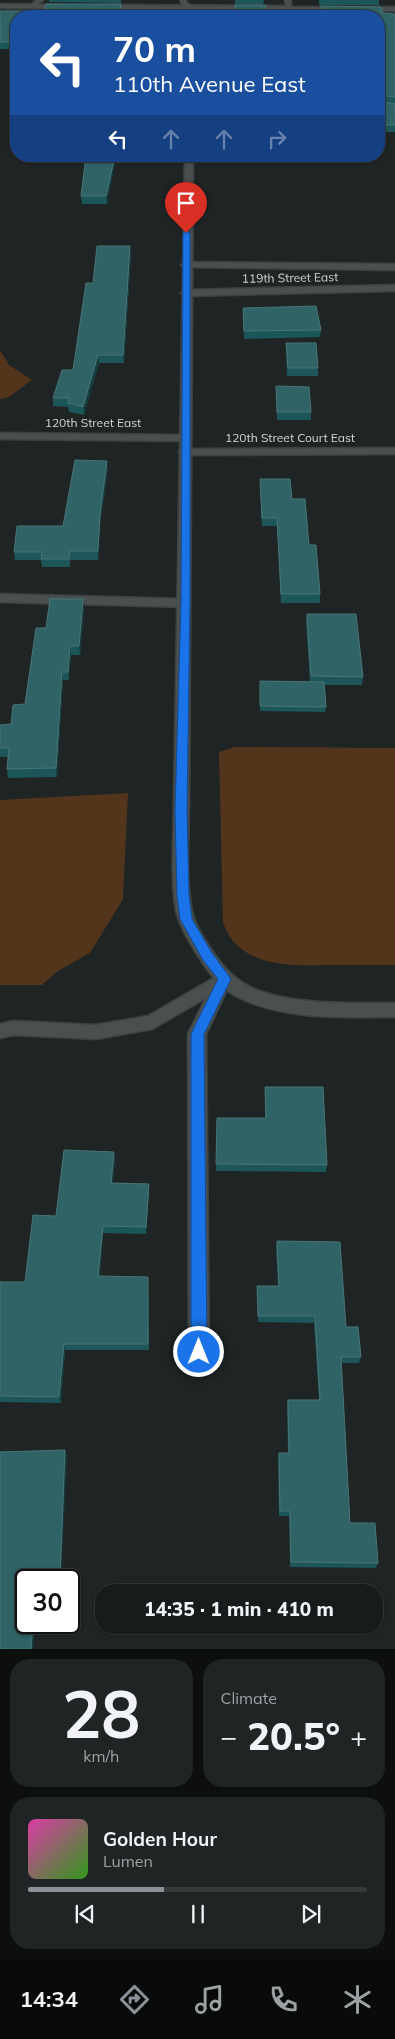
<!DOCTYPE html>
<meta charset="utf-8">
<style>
body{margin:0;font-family:Mulish,sans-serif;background:#202424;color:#f1f3f6;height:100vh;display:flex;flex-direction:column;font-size:19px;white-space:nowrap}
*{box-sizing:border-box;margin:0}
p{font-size:16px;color:#9ea1a3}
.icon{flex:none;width:28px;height:28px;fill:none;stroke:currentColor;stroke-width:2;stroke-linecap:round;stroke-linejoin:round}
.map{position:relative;height:1649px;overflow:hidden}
.sheet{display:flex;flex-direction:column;gap:10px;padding:10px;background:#0d0f0f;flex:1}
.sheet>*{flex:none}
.banner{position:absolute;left:10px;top:10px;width:375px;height:152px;border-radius:20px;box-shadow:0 1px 4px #0004,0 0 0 1px #36393a;background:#1a4fa0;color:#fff;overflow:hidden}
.speed{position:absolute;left:15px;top:1569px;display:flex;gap:10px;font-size:25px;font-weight:700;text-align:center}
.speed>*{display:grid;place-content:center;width:65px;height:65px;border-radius:50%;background:#171b1b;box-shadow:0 1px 4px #0004,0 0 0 1px #36393a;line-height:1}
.speed .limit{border:2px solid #111;border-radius:8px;background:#fff;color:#111}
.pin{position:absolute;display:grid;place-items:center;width:42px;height:42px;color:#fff;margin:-51px -21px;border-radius:50% 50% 50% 0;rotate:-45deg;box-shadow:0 0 5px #0007}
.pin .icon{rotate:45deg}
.me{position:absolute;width:55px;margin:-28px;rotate:0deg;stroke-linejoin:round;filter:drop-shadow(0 0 4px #0008)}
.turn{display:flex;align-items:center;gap:18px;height:105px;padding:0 20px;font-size:22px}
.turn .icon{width:65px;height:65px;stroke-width:2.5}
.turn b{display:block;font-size:35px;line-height:42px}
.lanes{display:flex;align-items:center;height:48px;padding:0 20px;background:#0003;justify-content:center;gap:25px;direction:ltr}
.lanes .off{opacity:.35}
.big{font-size:38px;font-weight:800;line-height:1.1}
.sheet .card{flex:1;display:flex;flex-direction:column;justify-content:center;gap:8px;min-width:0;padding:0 18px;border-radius:20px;background:#202424}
.sheet .dial{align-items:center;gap:0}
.dial b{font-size:65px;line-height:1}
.song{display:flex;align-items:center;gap:15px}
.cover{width:60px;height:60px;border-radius:8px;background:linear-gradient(135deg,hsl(320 70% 55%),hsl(110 70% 35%))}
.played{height:5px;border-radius:2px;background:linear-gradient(90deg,#8c9099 40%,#36393a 40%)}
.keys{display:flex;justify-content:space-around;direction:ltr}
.heat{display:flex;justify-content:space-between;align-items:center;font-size:28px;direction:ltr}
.sheet .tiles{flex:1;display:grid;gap:10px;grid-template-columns:1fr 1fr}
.card:last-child{grid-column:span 2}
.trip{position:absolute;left:95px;top:1584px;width:288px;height:50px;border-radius:20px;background:#171b1b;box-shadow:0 1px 4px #0004,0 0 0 1px #36393a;font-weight:800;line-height:50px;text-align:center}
.dock{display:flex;height:80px;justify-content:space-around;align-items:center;background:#090b0b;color:#9ea1a3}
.dock .icon{width:35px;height:35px}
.dock .on{color:#8c9099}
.dock b{font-size:22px;color:#f1f3f6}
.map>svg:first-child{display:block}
</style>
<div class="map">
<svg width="395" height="1649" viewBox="0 0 395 1649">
<rect width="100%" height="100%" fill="#1f2424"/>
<!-- green -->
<path fill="#53351c" d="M0,350L9,365L32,380L9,397L0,399Z
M235,747L395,748V965C373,965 351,965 329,965C291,966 239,968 223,923L219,752Z
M128,793L123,899L90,953L56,972L42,985H0V800Z"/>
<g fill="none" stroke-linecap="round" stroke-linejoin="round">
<!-- lane casing -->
<g stroke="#3c4141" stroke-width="3">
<path id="lane" d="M36,0H43L34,8H30V6Z
M186,262L395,264V270L183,267L181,265Z"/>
</g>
<!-- street casing -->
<g stroke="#3c4141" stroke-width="3">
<path id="street" d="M180,0H186L187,3L194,7L191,9L182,5Z
M287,7H395V11L289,10L287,9Z
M395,285V291L186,296L181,293L186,290Z
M0,433L186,435L191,438L186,441L0,439Z
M395,448V454L185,455L179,452L185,449Z
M0,594L185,599L191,603L185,607L0,602Z
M224,972L230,974L232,979L206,1034L209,1352L206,1359L199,1362L192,1359L189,1352L188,1034L206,998L152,1029L96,1039L14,1035L0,1038V1024L14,1021L96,1025L148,1016Z"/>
</g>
<!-- secondary casing -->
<g stroke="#3c4141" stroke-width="3">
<path id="secondary" d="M285,0H291V9H101L98,7L101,5L286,6Z
M0,4L66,5L69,7L66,9L0,8Z
M185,156H193L189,800C189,836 185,876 192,911C195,925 203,937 211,949C220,962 230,976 245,984C281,1006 353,1003 395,1003V1017C343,1017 281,1021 234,995C218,986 207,970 198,956C189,942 180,927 176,911C170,876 174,836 174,800Z"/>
</g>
<!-- lane -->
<use href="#lane" fill="#4a5050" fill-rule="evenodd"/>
<!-- street -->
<use href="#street" fill="#4a5050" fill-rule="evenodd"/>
<!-- secondary -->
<use href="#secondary" fill="#4a5050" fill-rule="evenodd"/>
</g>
<!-- wall -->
<path fill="#1d5658" d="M49,0H121V3L49,2Z
M235,0H264L263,4H235Z
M319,0H379V5H319Z
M121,4L16,16V49H0V11H45Z
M321,6L383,13L395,14V104L386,102L395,104V132H379V16H321Z
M86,156H116L107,204H82L81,196Z
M130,246L131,254L124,363H99L84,415L69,412L68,407L53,406V398L73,370L93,283Z
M243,316L321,330L320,337L244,339Z
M286,343L318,368V376H287L286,351Z
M276,386L311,412V420H277Z
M108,469L100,524L98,560H70V567H42L41,560H15L14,552L63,526Z
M260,479L292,499L309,545L320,594V603H281L277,526H262L260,488Z
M84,608L80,655H71L69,680H63L57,777L8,778L7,769L8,757H0V725L11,724L25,704L46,628Z
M307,614L363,677L362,685H325L326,707L325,712L260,711V681L310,682L306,622Z
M265,1087L327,1165L326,1172L216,1171L217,1118H265Z
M114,1152L115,1160L113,1183L149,1184V1191L146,1234L103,1233L100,1276L148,1284L149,1350H65L61,1403L0,1402V1282H25L56,1216Z
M277,1241L346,1327L361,1357L359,1363H341L350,1523L378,1563L376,1568L290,1567L289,1516H279L278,1458L279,1453H288L287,1406L288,1400H319L314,1323L258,1322L257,1286H278L276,1248Z"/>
<!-- shaded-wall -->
<path fill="#153c3e" d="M115,156H116V157L107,204L106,196Z
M130,246L131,254L124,363L123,355Z
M98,355L99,363L84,415L83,407Z
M107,461L108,469L100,524L98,560V551L100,515Z
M83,599L84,608L80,655L79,646Z
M70,646L71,655L69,680L68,672Z
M62,672L63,680L57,777L56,768Z
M114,1152L115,1160L112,1190L111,1183Z
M149,1184V1191L146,1234V1227Z
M103,1226V1233L99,1283L98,1276Z
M64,1344L65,1350L61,1403L59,1397Z
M65,1450L67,1456L61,1580H60Z
M33,1622H35L33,1649H31Z"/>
<!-- building -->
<path fill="#306366" stroke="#497577" d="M46,4H121L120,11H122L121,16H16V42H0V11H45Z
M235,5H265L267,16H236Z
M321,6L381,7L383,13L395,14V97L380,95L379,98V16H322Z
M379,101L395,104V125H379Z
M86,156H115L106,196H81Z
M97,246H130L123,355H98L83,407L68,403L69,398H53L62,370H73L86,283H93Z
M316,306L321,330L244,331L243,308Z
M286,343H316L318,368H288Z
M276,386L309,387L311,412H277Z
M75,460L107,461L100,515L98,551H70L69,559H41L42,552H14L17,526H63Z
M260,479H290L292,499H305L309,545H316L320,594H281L277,518H262Z
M50,599H83L79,646H70L68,672H62L56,768L7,769L9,748H0V725L11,724L13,705L25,704L36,628H46Z
M307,614H356L363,677L311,676Z
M260,681L324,682L326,707L260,706Z
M265,1087H323L327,1165L216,1164L217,1118H266Z
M64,1150L114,1152L111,1183L149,1184L146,1227L103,1226L98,1276L148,1277V1344H64L59,1397L0,1396V1282H25L33,1215L56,1216Z
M277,1241L340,1242L346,1327H358L361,1357H341L350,1523H375L378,1563L291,1562L290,1511H280L279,1453H289L288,1400H320L315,1316H258L257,1286H279Z
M65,1450L60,1579L26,1580V1622H33L31,1649H0V1452Z"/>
<!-- route -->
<path fill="#1a73e8" stroke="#114b97" d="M186,231L190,233V603L187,811L189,895L192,919L212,953L231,979L204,1034L207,1352L204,1358L199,1360L193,1358L191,1352V1034L218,979L203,960L180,919L177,895L175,811L181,603L183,233Z"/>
<g text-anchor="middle" stroke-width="5" stroke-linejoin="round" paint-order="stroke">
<!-- far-street labels -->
<g font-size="12" fill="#d0d4d4" stroke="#1f2424">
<text transform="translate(290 278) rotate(-1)" y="4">119th Street East</text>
<text x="93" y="427">120th Street East</text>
<text x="290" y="442">120th Street Court East</text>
</g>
</g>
</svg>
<div class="speed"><div class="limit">30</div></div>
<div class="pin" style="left:186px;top:233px;background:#d93025"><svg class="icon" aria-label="arrive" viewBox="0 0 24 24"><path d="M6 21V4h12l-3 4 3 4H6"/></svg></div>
<svg class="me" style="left:199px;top:1352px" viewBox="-20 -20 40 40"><circle r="17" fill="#1a73e8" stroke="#fff" stroke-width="3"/><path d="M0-11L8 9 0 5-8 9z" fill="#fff"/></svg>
<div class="trip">14:35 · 1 min · 410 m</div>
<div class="banner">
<div class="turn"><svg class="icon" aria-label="left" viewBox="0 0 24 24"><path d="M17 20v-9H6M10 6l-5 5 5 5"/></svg><div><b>70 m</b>110th Avenue East</div></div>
<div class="lanes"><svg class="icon" aria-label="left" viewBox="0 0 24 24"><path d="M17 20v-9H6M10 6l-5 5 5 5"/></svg><svg class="icon off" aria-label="ahead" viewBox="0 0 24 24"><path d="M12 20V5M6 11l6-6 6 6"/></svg><svg class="icon off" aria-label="ahead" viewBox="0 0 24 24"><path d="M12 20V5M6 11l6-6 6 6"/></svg><svg class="icon off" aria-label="right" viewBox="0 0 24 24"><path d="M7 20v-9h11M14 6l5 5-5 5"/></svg></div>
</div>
</div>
<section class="sheet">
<div class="tiles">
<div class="card dial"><b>28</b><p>km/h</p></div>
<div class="card"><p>Climate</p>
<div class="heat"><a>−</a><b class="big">20.5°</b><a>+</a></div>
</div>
<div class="card">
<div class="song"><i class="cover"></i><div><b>Golden Hour</b><p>Lumen</p></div></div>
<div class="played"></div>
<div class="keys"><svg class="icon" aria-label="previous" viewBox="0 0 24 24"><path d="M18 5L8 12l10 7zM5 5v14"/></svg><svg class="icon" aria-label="pause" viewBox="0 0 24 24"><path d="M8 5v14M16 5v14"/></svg><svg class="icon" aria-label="next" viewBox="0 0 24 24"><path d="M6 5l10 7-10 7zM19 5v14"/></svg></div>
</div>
</div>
</section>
<nav class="dock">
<b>14:34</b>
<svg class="icon on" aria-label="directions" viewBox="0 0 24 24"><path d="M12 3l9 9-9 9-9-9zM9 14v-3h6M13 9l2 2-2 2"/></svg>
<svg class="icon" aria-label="music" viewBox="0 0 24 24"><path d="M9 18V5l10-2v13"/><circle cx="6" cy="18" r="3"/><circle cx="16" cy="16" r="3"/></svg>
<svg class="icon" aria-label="phone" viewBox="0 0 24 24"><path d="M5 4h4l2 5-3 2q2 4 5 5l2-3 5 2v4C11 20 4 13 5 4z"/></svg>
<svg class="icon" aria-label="climate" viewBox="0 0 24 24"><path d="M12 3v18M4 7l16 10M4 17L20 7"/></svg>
</nav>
